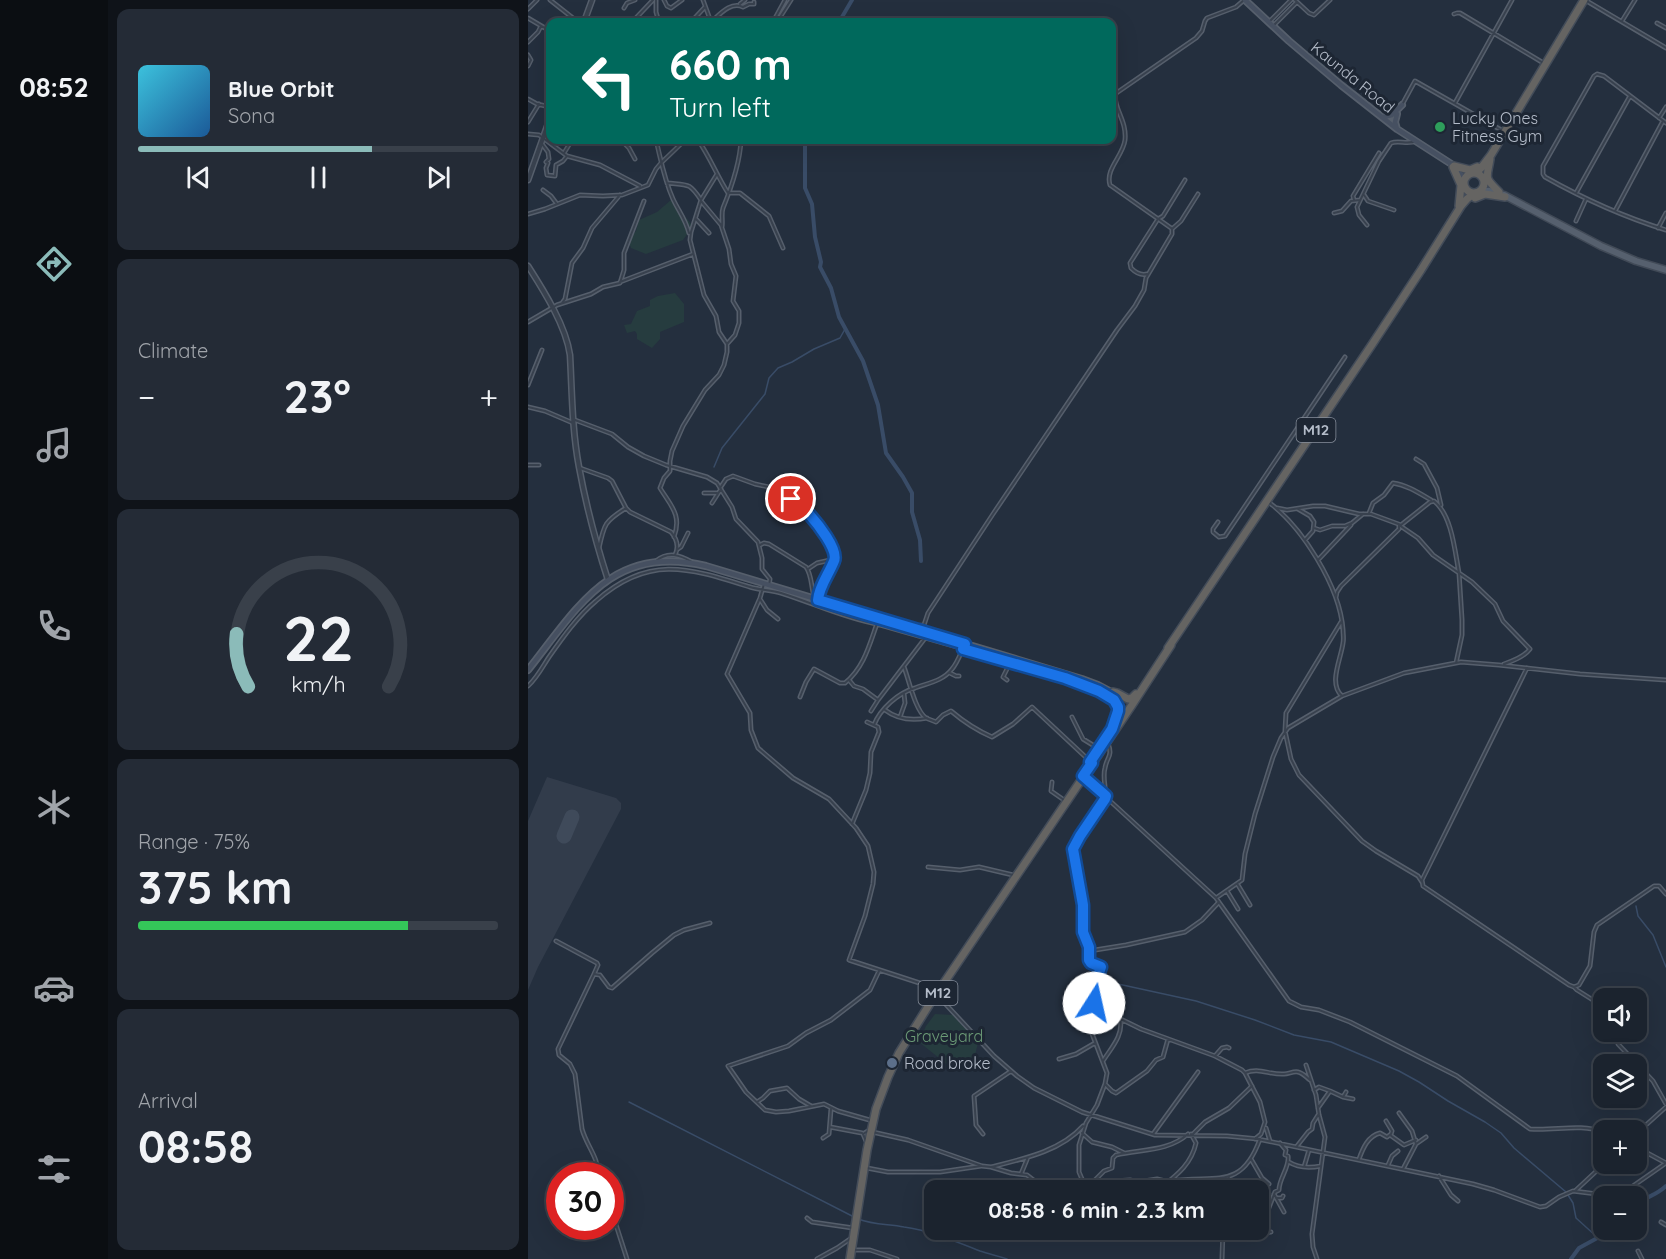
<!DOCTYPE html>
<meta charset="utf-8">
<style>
body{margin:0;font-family:Quicksand,sans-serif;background:#242b36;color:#f1f3f6;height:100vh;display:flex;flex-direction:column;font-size:22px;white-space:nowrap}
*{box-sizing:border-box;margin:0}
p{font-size:20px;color:#a0a4aa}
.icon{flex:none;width:33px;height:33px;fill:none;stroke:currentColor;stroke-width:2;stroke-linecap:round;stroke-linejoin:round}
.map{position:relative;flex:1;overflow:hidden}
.drawer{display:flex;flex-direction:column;gap:9px;padding:9px;background:#0f1319;width:420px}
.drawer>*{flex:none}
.banner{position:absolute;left:18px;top:18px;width:570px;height:126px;border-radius:12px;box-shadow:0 6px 24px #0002,0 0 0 2px #39404a;background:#00695c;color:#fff;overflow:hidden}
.buttons{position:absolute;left:1065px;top:988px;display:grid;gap:12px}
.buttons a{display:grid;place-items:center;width:54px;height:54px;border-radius:12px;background:#1b232e;box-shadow:0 6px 24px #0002,0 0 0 2px #39404a;font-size:30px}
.speed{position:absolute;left:18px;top:1162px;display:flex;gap:12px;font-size:30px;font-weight:700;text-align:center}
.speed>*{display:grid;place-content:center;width:78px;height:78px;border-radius:50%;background:#1b232e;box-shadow:0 6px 24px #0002,0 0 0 2px #39404a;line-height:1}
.speed .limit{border:9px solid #d22;background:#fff;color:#111}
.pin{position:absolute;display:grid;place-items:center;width:51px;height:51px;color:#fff;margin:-26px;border:3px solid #fff;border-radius:50%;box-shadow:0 2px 6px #0007}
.me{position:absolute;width:66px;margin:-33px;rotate:10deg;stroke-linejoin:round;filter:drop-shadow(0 0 4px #0008)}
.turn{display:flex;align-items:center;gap:21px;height:126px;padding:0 24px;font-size:27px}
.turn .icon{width:78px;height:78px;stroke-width:2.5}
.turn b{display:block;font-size:42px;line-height:51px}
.big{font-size:45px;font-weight:800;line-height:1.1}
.drawer .tile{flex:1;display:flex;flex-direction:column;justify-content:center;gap:9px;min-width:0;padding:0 21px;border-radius:12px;background:#242b36}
.drawer .dial{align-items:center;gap:0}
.dial svg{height:156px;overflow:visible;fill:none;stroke:#39404a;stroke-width:7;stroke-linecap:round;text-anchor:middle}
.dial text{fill:#f1f3f6;stroke:none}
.song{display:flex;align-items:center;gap:18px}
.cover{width:72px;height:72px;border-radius:9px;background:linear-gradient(135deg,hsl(190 70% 55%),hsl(210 70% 35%))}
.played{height:6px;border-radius:3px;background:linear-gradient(90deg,#8bbbb9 65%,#39404a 65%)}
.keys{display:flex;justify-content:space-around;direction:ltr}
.heat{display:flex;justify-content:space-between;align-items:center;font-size:33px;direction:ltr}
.charge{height:9px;border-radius:4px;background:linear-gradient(90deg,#34c759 75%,#39404a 0)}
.trip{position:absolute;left:396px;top:1180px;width:345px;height:60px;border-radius:12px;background:#1b232e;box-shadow:0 6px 24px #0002,0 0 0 2px #39404a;font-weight:800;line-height:60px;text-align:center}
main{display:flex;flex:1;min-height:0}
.dock{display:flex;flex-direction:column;width:108px;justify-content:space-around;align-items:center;background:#0b0e12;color:#a0a4aa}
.dock .icon{width:42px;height:42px}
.dock .active{color:#8bbbb9}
.dock b{font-size:27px;color:#f1f3f6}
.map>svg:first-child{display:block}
</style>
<main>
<nav class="dock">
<b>08:52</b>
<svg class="icon active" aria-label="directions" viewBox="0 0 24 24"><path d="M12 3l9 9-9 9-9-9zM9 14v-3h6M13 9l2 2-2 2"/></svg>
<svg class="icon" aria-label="music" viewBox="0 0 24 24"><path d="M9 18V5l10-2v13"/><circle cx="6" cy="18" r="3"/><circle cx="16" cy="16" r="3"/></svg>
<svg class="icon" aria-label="phone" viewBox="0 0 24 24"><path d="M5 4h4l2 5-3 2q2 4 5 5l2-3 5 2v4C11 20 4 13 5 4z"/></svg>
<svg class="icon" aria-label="climate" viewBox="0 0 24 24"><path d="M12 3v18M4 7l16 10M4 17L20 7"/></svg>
<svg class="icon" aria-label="car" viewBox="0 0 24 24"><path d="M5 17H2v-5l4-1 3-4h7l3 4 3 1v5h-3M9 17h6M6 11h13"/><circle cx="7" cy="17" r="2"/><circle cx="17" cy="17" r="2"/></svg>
<svg class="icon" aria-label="filters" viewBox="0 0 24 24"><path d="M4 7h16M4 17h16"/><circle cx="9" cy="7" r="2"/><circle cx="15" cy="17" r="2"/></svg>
</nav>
<section class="drawer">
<div class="tile">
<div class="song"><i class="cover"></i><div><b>Blue Orbit</b><p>Sona</p></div></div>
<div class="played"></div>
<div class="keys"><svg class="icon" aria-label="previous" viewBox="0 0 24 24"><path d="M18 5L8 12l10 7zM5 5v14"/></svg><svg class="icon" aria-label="pause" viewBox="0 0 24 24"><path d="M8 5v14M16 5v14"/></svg><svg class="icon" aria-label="next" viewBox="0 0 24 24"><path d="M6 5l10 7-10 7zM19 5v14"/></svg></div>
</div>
<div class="tile"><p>Climate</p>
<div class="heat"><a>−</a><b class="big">23°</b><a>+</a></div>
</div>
<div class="tile dial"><svg viewBox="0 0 100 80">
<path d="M14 69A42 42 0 1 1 86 69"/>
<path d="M14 69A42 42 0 0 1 8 42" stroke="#8bbbb9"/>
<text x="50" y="56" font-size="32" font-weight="700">22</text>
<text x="50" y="72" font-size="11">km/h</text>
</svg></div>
<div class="tile"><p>Range · 75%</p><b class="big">375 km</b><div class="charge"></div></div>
<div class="tile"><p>Arrival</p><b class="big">08:58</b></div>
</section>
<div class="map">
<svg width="1138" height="1259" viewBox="0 0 1138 1259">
<rect width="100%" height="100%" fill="#242f3e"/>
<!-- airport -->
<path fill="#323c4b" d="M19,777L88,798L93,803V809L10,967L0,990V821Z"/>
<!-- green -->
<path fill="#263c3f" d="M143,200L165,226L155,240L118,254L103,248L100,240L108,231L111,220L129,212Z
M147,293L156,304V322L132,332V339L124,348L109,339V334L107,331L99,333L96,325L103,324L109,311L122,306V300L130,296Z
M407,1014L425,1015L450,1043L447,1055L441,1063L423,1061L421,1066L391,1042L398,1026Z"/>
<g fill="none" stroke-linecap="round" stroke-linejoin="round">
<!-- stream -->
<path stroke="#394c67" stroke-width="1.5" d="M186,467L194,448L237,394L241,378L250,368L264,362L286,349L312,338L317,329
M1108,906L1110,916L1125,935L1138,967
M581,982L668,1001L727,1020L766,1035L803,1042L871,1071L891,1082L920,1101L957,1122L973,1133L986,1148L1038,1192
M101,1102L326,1217
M1040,1195L1045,1203L1048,1218L1069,1237
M330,1219C346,1225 360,1224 376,1227C401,1230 429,1242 452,1251C461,1254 470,1256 479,1259"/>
<!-- river -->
<path stroke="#394c67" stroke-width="4" d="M312,22L314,17L324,0
M277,140V188L284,204L287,237L293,262L292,267L303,288L311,317L335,361L350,405L358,453L375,477L384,493V512L392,540L393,561
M1108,1204C1118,1197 1129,1195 1138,1186
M1043,1259L1051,1248L1084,1230"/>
<!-- runway -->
<path stroke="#3f4a5a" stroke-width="15" d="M36,836L44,817"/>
<!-- minor casing -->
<g stroke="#565f6c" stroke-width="5">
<path id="minor" d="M22,0L50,22
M128,0V12L131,22
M136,0L139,6L143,8L154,0
M175,0L183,22
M767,0L781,13L786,15L802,0
M1057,0L1138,48
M212,4L217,0
M96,8L99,3L107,0
M0,9L9,0
M926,14L929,13H932L1017,64
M0,18L22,31
M1094,21L1107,0
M112,22L107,19L125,0
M163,22L177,7
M183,22C192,14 203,1 215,7L221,4H226V2
M208,22H211
M226,22H236
M245,22L257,0
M249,22L263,0
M741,22L763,0
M1129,23L1138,28
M745,26L769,2
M0,42L10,32L13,26
M0,55L3,60L0,66
M0,99L9,104L22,107
M875,103L887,81L975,131
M927,103L984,0
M1131,118L1138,107
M0,122L11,104
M1138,123L1076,76L1069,74L1066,76L1015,166V174L1017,177C1056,199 1096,217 1138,230
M0,134L11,135L39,156L72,165L112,186
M93,140L101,148L107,159
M128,140C133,160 136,179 145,199C151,212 157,218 161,233
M170,140C182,157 189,176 200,193H212L241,216L255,248
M14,144L20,152L21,159L18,162L20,163L18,168L19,175L27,176
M36,153L44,140
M27,176L28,165L35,161L39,156
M139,183C160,185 161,182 173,200
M15,190L23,196L29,204
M1048,193L1102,96
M836,195L840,201L866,210
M826,200L825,196L851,153
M173,201L193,225L201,249L203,264L208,276L205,301L211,311V323L207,335L199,344
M1087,211L1135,121
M806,213L814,211L823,201L832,200
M0,214L17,209L52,195L75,196L94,195L120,185L128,169L133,163L157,140
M168,219L181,233
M1048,221L1058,199
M839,225L831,215L829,207L851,161L863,143C871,140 880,145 888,141
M194,227C195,220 193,214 195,208C204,186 212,163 213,140
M1130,228L1138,213
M644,229L653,221L670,194
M619,274C612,276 607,272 603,268L602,263L630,219L635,216L657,180
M92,282L165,254
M34,303L37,299L44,263L55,248L64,228L92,195
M0,322L29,305L63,294L75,287L92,283L96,270V253L116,201
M0,385L14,350
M0,407L17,411L45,423
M47,420L84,434L100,447L116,456L138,465L179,477L189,483L204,507L208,519L230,542L234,558V569L242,579L241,585
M888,459L896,464L909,488L913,505
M0,465H11
M52,468L80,478L84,481L98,508L102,512L143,532C149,539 151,547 147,555
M192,488L198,479L205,476L227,484L250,489L257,492L269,505L281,514L295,532L308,555C304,571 291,584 290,600
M176,493H189
M739,501C774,526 812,587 815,630C815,634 816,639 815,643C813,659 800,684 814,696L876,673L933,662L971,665L1052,674L1138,680
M184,503L193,489
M749,508L759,510L785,506H797L831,514H843L873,525L902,502L906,501C924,515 927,552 931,573L944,582L967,604L975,621L1002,649C997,656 985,661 976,664
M770,509L782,516L786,522L785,531L777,540
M841,513L845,503L856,495L865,483C879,485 891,493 903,500
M690,522L685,529V532L691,537L697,536L817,357
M786,528L792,530L804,526H817L824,523L835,514
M146,537C154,515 143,506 132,488L136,478L142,471V461L144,451L155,426L177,390L191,375L196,365L199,352V344L191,332L188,316L176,295L162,240L163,232L173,200L189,174
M232,545L236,543L241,544L278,567C284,575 283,587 286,596
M71,548C76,524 77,521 98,508
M150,549L153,547L160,533
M790,560L823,525
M128,561C140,551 152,555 164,562
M280,569L289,563L307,559
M236,584L232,598L199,674L222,713L223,730L230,748L265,778L301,799L328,828L340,846L346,872L345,884L337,916L321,960L410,989
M808,597L809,592L813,586L869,531L871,529V525L890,538L905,555L931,573L934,620V635L928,663
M232,599L239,610L250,619
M813,622L758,713L757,731L763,759L771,775L834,841L848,851L890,876L894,882
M384,626L396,625L400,613L465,514L589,330L607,306L616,290L618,278L644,234V229L643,228L582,185C577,169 595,156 597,140C599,121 586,109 587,94L668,38L674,31L677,21L679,18L708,7L716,0
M376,667C381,680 387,710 398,718C400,719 406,721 408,722L415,715L423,711C436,722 448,730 464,737L485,724L504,707L564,763
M999,668L894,880L895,886L1041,985L1046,987L1051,985L1062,966L1066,932L1069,925L1126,886H1131L1138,894
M422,673L428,676H431
M321,680L326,686L335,689L350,700
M479,680L475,677L482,663
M0,686C9,678 15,666 21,657C35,637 50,616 68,601C121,554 161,568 222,587C232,590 243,590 253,593C285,603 316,618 349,624L537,678L571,691L586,700L590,707L582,732
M272,697L278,682L286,669L312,683H317C337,667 342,642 351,618
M357,710C369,719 384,721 399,718
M343,711L350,700L401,633
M372,717L377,703L376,694
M544,717L555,739L568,747
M346,725C352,709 370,693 387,688C400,683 415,681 424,669C430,662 433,652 437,644
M557,778L688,898L761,1001L773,1007L791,1010L822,1022L929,1076L1002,1129C1028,1131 1051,1123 1076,1132
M524,782L523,791L536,800
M324,824L338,790L342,773L343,752L351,732L350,727L339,722
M400,867L432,870L451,867L485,875
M710,885L722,905
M699,891L710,909
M688,898L714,880L717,854L727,814L745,757L753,738L760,728L814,696
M28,941L69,963L70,965L66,974
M561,951L598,945L657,932L674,920L691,902
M1046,987L1049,990L1076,1007
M410,996L466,1056L489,1076L506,1088L554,1112L627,1135L699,1136L730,1139L945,1184L966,1190L1012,1207L1018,1206L1031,1197L1045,1191L1077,1195H1092L1138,1163
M564,1005L568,982L573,967L563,963L561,960V947L555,931V905L545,849L551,836L577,799C579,789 574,778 577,768C579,756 585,757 580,743
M1092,1032L1089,1040L1090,1044L1125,1081L1138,1104
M687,1056L694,1048L699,1047L701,1048
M531,1059L548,1054L567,1043
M575,1061C583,1048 596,1035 592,1019
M778,1065L788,1095L791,1115L797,1137L784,1234L785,1247L789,1259
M717,1073C731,1067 741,1075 756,1074C761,1074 765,1071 770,1072C775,1073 778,1077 782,1080
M577,1084L584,1091L588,1093L619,1071L628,1060L635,1057L640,1039
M786,1090L791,1087L802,1091
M815,1097L825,1099
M229,1102L235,1098L242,1091L259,1088L271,1099L283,1106
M790,1108L802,1091L815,1097L818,1092
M871,1113L884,1131L888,1144L875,1169
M345,1121L310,1111L296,1104L261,1111L248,1112L237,1110L218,1092L200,1066L260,1046L278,1033L303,1020L342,990L351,971
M302,1127L334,1133
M738,1128L742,1141
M554,1133L564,1142L584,1147L596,1153
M455,1134L448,1125L446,1096L483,1071
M625,1134L670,1072
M665,1134L677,1122L701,1108L724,1086
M1108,1134L1138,1107
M862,1135L876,1145L888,1140
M295,1138L301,1134L303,1109
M338,1141L335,1134L340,1131L380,1140L454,1166L463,1167L483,1173L499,1175L508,1182L532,1191
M888,1144L898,1137
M769,1146L780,1132L784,1129L785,1123L790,1115
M1108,1147L1138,1163
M723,1159L734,1178L741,1184
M831,1159C835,1148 840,1136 852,1133L859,1137L863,1134L864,1131L858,1121
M761,1162C770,1168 782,1168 793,1166
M860,1165L864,1156L870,1151
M463,1167C495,1159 533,1151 555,1126
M776,1167L781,1150
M339,1168L360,1172H412L453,1166
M493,1174L500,1157
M70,1176C71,1157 59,1147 54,1129L47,1074L42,1064L31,1055L30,1049L66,974L72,975L81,987L84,988L124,953L146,935L156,930L182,923
M911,1176L923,1195L930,1201
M643,1181C686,1174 713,1192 732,1139
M564,1183L576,1171L584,1168L585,1158L588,1155C612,1149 640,1152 660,1134
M559,1184L564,1183L577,1184L587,1181L602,1180L610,1182L629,1179L641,1182
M531,1190L540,1184L555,1180
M562,1191L561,1186L554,1179L551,1172V1145L558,1123L569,1105L577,1084L579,1073L563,1031L562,1009L564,1005L613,1029L687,1056L714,1070L717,1073L732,1102L737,1122L733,1134L727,1139
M629,1191C646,1177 663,1166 668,1143L663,1134
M655,1191L656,1180
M690,1191L693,1186L701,1178
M1047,1191L1076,1164
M746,1194L756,1212
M748,1198H754L755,1196
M82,1206L99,1259
M740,1210L747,1192L751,1190C751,1178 762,1167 760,1156L757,1155L758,1150L752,1143
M279,1218L284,1222L325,1228
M1133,1222L1138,1225
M730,1223L734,1222L737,1223V1232
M723,1230L724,1233L727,1234L743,1232
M676,1236L679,1230
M327,1250H342L369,1259
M1110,1251L1114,1259
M289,1259L309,1248L322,1239
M694,1259L695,1230"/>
</g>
<!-- tertiary casing -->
<g stroke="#565f6c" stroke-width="7">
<path id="tertiary" d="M56,22L64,0
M0,180L22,118
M0,266C16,291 38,326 42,355C44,392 44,430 51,467C58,505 68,543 80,580"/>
</g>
<!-- secondary casing -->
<g stroke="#565f6c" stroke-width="8">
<path id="secondary" d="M717,0L761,41L813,85L869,129L928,167
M869,114L867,122L869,129
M855,117L864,115L874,105
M928,169L933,175L936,183
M0,670C50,607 84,543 178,566L554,679L570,685L587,694"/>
</g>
<!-- primary casing -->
<g stroke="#414a57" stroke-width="9">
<path id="primary" d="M953,191H962L971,194
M976,195L1073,246L1108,261L1138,270"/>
</g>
<!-- trunk casing -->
<g stroke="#434c59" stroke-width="10">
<path id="trunk" d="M962,159C959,179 955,176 971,192
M926,166L942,170L949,167
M925,167L933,185L931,206
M936 183a10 10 0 1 1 20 0a10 10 0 1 1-20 0Z
M947,173L953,168L963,155L1056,0
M947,198L957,194L977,197
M640,648L845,343L893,270L933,206L939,199L947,193
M585,692L589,693L600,699L604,698L608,694
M322,1259L339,1150L348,1109L360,1077L371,1053L401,1005L604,705L643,645"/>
</g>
<!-- minor -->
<use href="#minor" stroke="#38414e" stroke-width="2"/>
<!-- tertiary -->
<use href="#tertiary" stroke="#38414e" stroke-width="4"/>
<!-- secondary -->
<use href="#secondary" stroke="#465061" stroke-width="4.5"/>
<!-- primary -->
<use href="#primary" stroke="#56606e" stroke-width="6"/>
<!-- trunk -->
<use href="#trunk" stroke="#656462" stroke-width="7"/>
</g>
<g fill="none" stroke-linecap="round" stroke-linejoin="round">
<!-- route casing -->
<g stroke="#114b97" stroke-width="15">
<path id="route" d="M263,499C268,505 275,508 281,514C289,523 311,550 306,561C301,574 291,586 290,600L437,644L435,649L537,678L571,691L586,700L590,707V711L584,729L562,762L564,763L555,776L578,796L577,799L552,836L545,849L555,905V932L561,947V960L563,963L573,967L568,982L566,1003"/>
</g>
<!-- route -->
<use href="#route" stroke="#1a73e8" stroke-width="10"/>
</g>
<!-- markers -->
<circle fill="#2e9e5b" stroke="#1d2633" stroke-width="2" cx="912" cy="127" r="6"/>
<circle fill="#5c6f8a" stroke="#1d2633" stroke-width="2" cx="364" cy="1063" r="6"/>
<g text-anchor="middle" stroke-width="6" stroke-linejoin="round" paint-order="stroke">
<!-- shield labels -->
<g fill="#1d2633" stroke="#878f9c" stroke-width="1.5">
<rect x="768.5" y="418" width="39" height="24" rx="4.5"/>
<rect x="390.5" y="981" width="39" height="24" rx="4.5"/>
</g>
<g font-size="15" font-weight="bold" fill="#b4bcc9">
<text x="788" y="435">M12</text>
<text x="410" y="998">M12</text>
</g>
<!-- street labels -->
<g font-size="16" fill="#b4bcc9" stroke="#1d2633">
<text transform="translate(825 77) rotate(39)" y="6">Kaunda Road</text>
</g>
<!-- poi labels -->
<g font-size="16" fill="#b4bcc9" stroke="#1d2633" text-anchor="start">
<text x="924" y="124">Lucky Ones<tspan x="924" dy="18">Fitness Gym</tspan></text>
<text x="376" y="1069">Road broke</text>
</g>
<!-- park labels -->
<g font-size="16" fill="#6b9a76" stroke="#1d2633">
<text x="416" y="1042">Graveyard</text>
</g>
</g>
</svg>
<div class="buttons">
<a><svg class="icon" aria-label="sound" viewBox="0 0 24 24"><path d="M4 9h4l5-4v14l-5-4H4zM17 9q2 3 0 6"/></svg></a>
<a><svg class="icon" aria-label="layers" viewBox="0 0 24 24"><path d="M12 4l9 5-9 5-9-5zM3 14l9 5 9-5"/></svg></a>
<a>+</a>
<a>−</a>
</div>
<div class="speed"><div class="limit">30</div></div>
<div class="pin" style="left:263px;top:499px;background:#d93025"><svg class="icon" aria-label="arrive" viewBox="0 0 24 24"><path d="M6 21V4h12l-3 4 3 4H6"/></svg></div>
<svg class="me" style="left:566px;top:1003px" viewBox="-20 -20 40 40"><circle r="19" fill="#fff"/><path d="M0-13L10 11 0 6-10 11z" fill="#1a73e8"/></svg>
<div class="trip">08:58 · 6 min · 2.3 km</div>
<div class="banner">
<div class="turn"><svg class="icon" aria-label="left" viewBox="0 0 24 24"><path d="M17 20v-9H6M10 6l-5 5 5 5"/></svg><div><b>660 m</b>Turn left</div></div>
</div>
</div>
</main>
